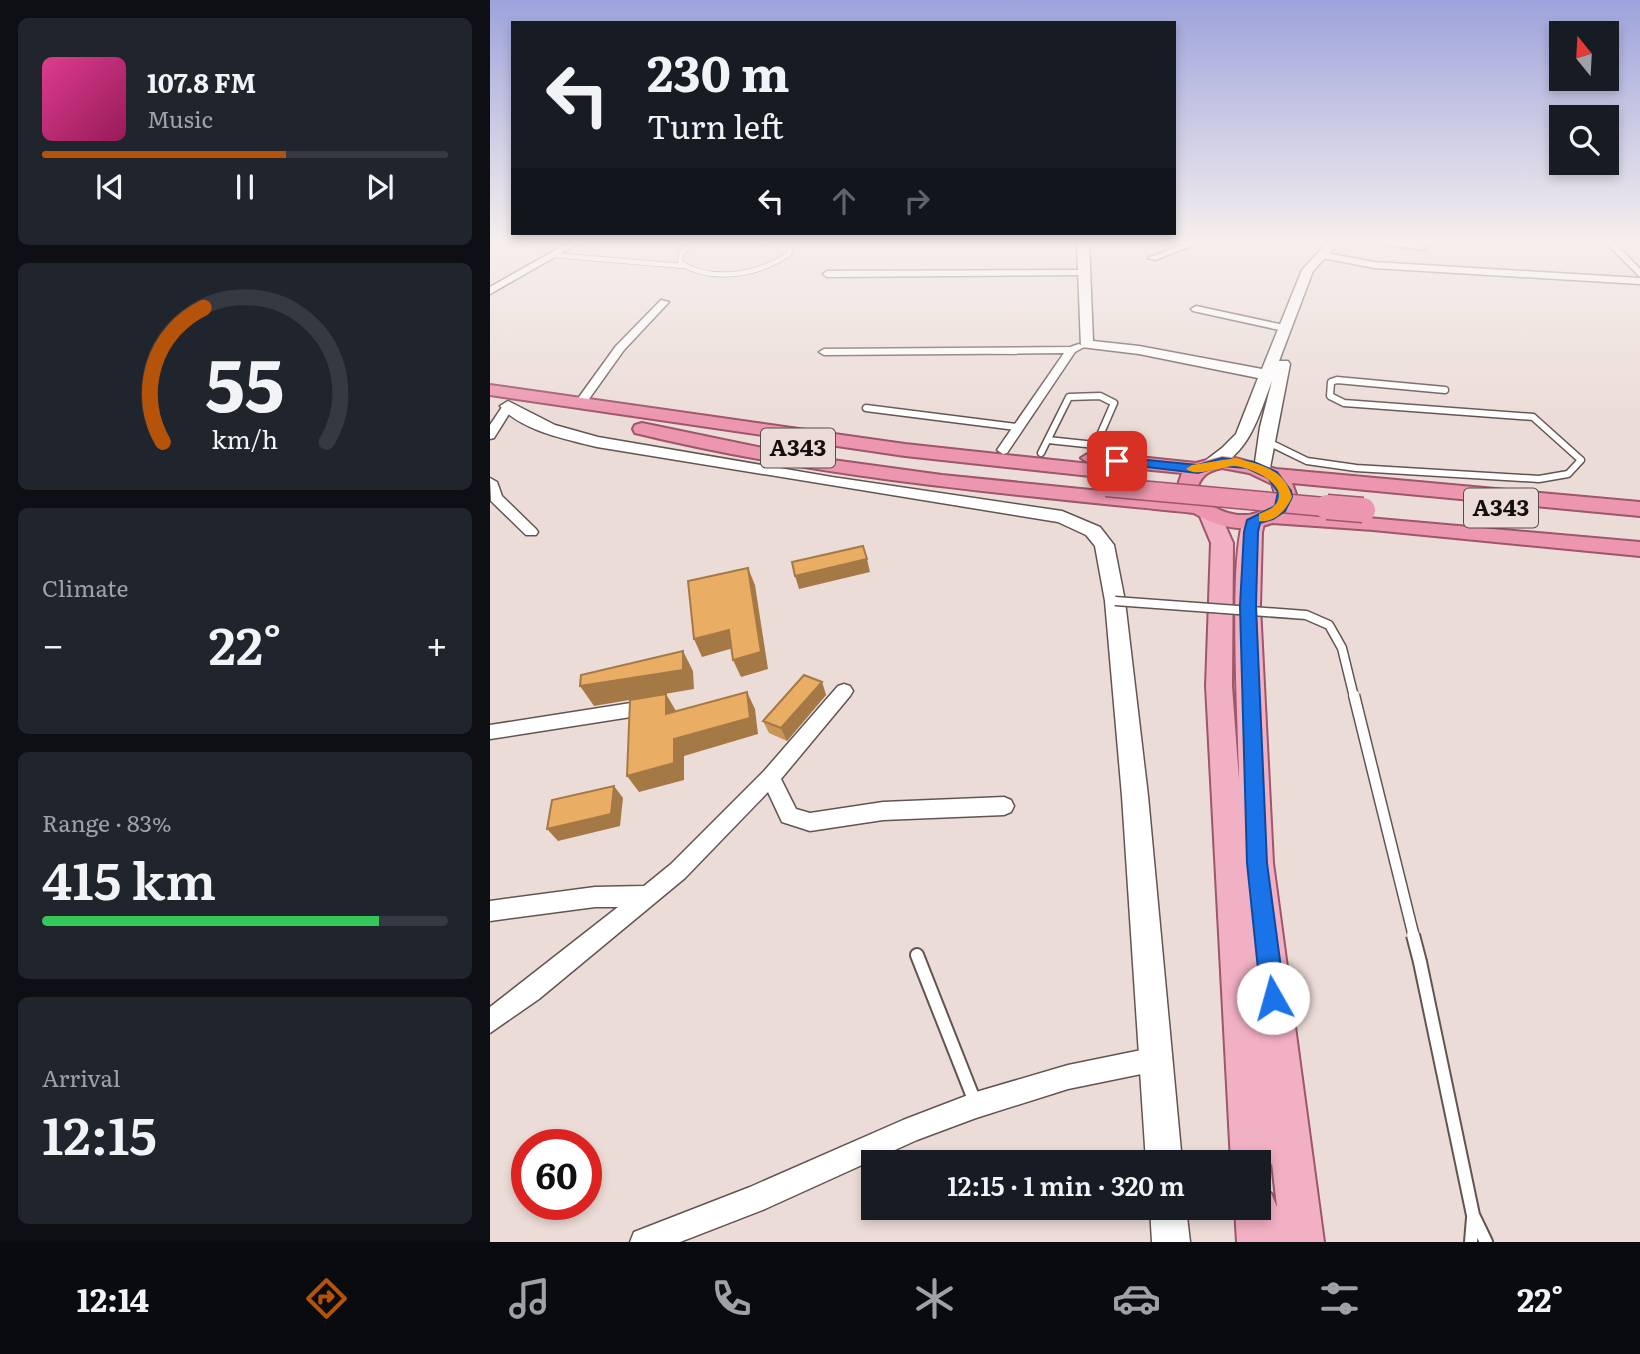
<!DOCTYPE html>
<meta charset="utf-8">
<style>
body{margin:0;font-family:Literata,serif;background:#20242c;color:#f1f3f6;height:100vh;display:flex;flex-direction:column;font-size:26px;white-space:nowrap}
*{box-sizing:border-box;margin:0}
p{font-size:23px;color:#9ea1a6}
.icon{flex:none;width:38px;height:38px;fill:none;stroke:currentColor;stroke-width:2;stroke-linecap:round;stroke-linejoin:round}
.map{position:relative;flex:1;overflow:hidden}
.side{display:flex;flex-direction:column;gap:18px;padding:18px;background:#0d0f14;width:490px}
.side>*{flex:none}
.hud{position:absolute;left:21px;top:21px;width:665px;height:214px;border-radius:0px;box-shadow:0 4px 10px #0003;background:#171b24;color:#f1f3f6;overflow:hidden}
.needle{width:46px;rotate:342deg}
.tools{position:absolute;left:1059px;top:21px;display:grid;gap:14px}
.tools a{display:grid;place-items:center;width:70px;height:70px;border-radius:0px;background:#171b24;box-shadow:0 4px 10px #0003;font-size:35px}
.speed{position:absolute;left:21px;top:1129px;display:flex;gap:14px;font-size:35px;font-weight:700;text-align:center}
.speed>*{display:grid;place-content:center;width:91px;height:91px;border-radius:50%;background:#171b24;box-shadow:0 4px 10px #0003;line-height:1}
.speed .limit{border:10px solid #d22;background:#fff;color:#111}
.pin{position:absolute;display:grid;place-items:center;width:60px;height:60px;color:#fff;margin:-30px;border-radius:14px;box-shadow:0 4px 10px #0006}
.me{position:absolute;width:77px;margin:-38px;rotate:353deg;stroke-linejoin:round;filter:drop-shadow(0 0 5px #0008)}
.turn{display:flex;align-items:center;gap:24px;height:147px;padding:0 21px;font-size:32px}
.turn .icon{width:91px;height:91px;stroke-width:2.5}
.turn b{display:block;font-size:49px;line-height:60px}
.lanes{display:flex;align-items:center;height:66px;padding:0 21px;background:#0003;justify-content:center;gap:35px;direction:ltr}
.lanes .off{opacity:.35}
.big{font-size:52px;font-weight:600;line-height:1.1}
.side .tile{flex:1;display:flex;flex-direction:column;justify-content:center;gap:10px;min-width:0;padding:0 24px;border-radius:10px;background:#20242c}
.side .dial{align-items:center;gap:0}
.dial svg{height:182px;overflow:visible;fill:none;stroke:#363941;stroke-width:7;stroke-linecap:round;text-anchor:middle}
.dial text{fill:#f1f3f6;stroke:none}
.song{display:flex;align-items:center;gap:21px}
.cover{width:84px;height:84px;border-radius:10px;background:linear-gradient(135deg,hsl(330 70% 55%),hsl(330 70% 35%))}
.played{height:7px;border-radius:4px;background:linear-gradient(90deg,#b45309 60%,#363941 60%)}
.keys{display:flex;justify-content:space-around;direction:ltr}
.heat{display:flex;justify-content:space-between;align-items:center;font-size:38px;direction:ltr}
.charge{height:10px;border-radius:5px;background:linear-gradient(90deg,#34c759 83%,#363941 0)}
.trip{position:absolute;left:371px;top:1150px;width:410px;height:70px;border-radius:0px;background:#171b24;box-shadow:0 4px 10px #0003;font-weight:600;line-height:70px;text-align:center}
.tab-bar{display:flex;height:112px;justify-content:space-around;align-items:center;background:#090b0e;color:#9ea1a6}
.tab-bar .icon{width:49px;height:49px}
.tab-bar .current{color:#b45309}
.tab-bar b{font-size:32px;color:#f1f3f6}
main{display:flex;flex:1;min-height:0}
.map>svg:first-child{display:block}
</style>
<main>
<section class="side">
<div class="tile">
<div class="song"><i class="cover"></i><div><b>107.8 FM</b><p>Music</p></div></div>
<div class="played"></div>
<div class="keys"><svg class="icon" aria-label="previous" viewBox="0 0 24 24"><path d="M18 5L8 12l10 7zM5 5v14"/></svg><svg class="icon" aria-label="pause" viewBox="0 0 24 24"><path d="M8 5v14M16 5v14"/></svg><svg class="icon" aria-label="next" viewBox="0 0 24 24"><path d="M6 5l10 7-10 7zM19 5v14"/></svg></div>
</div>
<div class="tile dial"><svg viewBox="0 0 100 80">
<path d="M14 69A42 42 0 1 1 86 69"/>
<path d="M14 69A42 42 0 0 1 32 10" stroke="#b45309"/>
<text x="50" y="56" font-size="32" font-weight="700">55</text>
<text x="50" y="72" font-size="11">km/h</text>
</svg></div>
<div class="tile"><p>Climate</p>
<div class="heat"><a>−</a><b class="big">22°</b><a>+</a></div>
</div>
<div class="tile"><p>Range · 83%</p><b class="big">415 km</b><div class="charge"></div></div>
<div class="tile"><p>Arrival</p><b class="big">12:15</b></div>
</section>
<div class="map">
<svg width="1150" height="1242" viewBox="0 0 1150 1242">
<rect width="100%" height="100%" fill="#ecdcd7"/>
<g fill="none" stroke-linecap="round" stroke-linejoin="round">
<!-- service-far2 casing -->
<g stroke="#625551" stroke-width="6">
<path id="service-far2" d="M204,243L191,253L190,263C223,283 268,275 299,254L302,243
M63,255L193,266"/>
</g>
<!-- service-far1 casing -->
<g stroke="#625551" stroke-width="9">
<path id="service-far1" d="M376,408L526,427
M558,440L605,445
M776,441L817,461L866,468L1049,479L1078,474L1091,460L1043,417L854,403L840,396L841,382L847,380L955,390
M551,453L579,397L610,396L624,403L600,458"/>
</g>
<!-- service casing -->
<g stroke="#625551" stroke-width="16">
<path id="service" d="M427,955L485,1102
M930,962L983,1215L996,1242
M981,1242L983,1218"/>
</g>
<!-- minor casing -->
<g stroke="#625551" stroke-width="3">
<path id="minor" d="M78,243H89L0,294V287Z
M696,243H709L665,260L658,258Z
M886,243H922L937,247L933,250Z
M1116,243H1125L1150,269V277Z
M831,252L884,262L1150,278V284L884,268L828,257L827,255Z
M594,270L597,271V275L337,277L333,274L337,271Z
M171,300L179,302L134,350L94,406H86L84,404L126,346Z
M706,306L794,325L799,328L794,331L703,311L701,309Z
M589,344L594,347L585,352L517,453L513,454L507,450L574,353L334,355L329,352L334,349L580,347Z
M18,403L24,406L4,438L0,439V425L14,404Z
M0,478L7,482L12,496L46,529L48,532L46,535H36L1,501Z
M354,684L360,686L363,691L360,696L291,779L306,809L320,813L393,802L514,797L521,800L524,806L521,812L514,815L393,820L320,831L292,822L278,792L195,878L49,999L0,1033V1007L128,907H105L0,921V901L105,887L154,886L181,864L274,771L348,686Z
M160,700L166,702L169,707L166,712L160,714L0,739V725Z
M666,1047L675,1050L678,1059L675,1068L666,1071L578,1089L486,1118L427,1140L275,1209L190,1242H140L144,1232L260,1187L413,1120L486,1092L578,1065Z"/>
</g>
<!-- secondary casing -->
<g stroke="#625551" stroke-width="3">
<path id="secondary" d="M587,243H599L603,341L649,346L772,369L812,270L837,243H849L823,271L789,361H798L800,364L779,473H767L764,469L770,427L782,381C769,414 759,459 719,469L711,464L732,448L746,434L768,378L649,354L591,347Z
M18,401L65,425L108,437L342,477L572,511L610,527L624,545L635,601L658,796L692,1162H656L632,796L615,601L605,546L596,535L568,522L107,447C76,439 32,431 10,406Z
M660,1208H696L700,1242H662Z"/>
</g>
<!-- primary casing -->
<g stroke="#9e5669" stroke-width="4">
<path id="primary" d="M720,507L728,509L743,543L742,686L749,780C749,735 737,544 756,515H772L775,520L772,532L770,606L783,863L834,1242H747L745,1208H768V1188L781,1193L787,1207L782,1163L777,1177L768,1180V1162H741L716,686L721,543L709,514L712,509Z"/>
</g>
<!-- trunk casing -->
<g stroke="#9e5669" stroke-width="4">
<path id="trunk" d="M0,385L415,444L619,466L626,468L629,472L626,476L619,478L415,456L0,395Z
M152,423L306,455L452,475L691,499L686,491L692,473L601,464L591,458L601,452L706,463L732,456L741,457L786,469L1150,502V516L802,483L807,497L799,511L1150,542V556L883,530L782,523C756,533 728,528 704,513C517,494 329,478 145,433L143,429L145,425ZM732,468L759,473L782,484L786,497C768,527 724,516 706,491C711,476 717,471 732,468Z"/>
</g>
<!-- service-far2 -->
<use href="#service-far2" stroke="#fff" stroke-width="4.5"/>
<!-- service-far1 -->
<use href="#service-far1" stroke="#fff" stroke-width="6"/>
<!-- service -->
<use href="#service" stroke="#fff" stroke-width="12"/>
<!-- minor -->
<use href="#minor" fill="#fff" fill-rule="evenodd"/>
<!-- secondary -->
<use href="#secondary" fill="#fff" fill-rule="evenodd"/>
<!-- primary -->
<use href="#primary" fill="#f1b0c3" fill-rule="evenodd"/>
<!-- trunk -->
<use href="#trunk" fill="#ec96af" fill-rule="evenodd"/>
<!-- service-bridge-far2 casing -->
<g stroke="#625551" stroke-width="11" stroke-linecap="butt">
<path id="service-bridge-far2" d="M625,601L816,615L839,625L852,648L864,697"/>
</g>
<!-- service-bridge-far1 casing -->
<g stroke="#625551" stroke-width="13" stroke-linecap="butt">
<path id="service-bridge-far1" d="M864,695L924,937"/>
</g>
<!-- service-bridge casing -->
<g stroke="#625551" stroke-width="16" stroke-linecap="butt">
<path id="service-bridge" d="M923,935L930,962"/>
</g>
<!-- trunk-bridge-far1 casing -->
<g stroke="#9e5669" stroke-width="21" stroke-linecap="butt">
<path id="trunk-bridge-far1" d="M616,487L857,509"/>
</g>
<!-- trunk-bridge casing -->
<g stroke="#9e5669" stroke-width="27" stroke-linecap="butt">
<path id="trunk-bridge" d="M837,507L873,510"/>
</g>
<!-- service-bridge-far2 -->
<use href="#service-bridge-far2" stroke="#fff" stroke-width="8"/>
<!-- service-bridge-far1 -->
<use href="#service-bridge-far1" stroke="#fff" stroke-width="10"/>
<!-- service-bridge -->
<use href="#service-bridge" stroke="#fff" stroke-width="12"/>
<!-- trunk-bridge-far1 -->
<use href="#trunk-bridge-far1" stroke="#ec96af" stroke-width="18"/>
<!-- trunk-bridge -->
<use href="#trunk-bridge" stroke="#ec96af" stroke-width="24"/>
</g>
<!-- wall -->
<path fill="#c99556" d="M332,682L336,695L297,741L279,733L273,721Z"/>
<!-- shaded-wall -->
<path fill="#a47946" d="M377,559L380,572L309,589L305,576Z
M258,568L265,585L278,669L251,677L243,660Z
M239,630L247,647L212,657L204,639Z
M193,651L203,671L204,689L104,706L90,686Z
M332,682L336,695L297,741L291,728Z
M257,692L265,709L268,734L194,756V780L149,792L137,776L184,739Z
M176,694L186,711L176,714Z
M124,786L133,798L130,826L68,841L57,829Z"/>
<!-- building -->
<path fill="#eaad64" stroke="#a47946" stroke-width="2" d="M373,546L377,559L305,576L302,562Z
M258,568L271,652L243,660L239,630L204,639L198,581Z
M193,651V670L90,686L91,675Z
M314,675L332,682L291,728L273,721Z
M257,692L260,718L184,739V763L137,776L140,700L176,694V714Z
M124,786L121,814L57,829L62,800Z"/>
<!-- sky -->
<linearGradient id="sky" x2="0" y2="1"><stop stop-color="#9da3db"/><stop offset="0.58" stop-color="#f6efed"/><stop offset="1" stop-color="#f6efed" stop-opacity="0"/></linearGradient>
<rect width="1150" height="417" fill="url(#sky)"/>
<!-- route -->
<path fill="#1a73e8" stroke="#114b97" stroke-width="2" d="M627,457L708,465L732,458L764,462L787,472L801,491L802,497L795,511L783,519L770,523L768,532L766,606L777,863L795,998L791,1006L783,1010L775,1006L771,998L757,863L750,606L754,532L757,520L785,506L788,492L778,478L757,468L732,466L708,473L622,463V458Z"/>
<!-- slow -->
<path fill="#f59e0b" d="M746,458C771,465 795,469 802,497C796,510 785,523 769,521V514C774,512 781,509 784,506C804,486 760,467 745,466C730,466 708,478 696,469L702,465Z"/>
<g text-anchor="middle" stroke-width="7" stroke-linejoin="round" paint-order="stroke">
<!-- shield labels -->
<g fill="#ecdcd7" stroke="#554c4a" stroke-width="2">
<rect x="271" y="428.5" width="74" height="39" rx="5"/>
<rect x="974" y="488.5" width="74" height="39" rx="5"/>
</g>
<g font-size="23" font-weight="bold" fill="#140f0d">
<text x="308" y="456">A343</text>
<text x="1011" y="516">A343</text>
</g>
</g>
</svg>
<div class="tools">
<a><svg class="needle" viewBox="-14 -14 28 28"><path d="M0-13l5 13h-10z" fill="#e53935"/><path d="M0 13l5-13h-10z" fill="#9ea1a6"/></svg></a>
<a><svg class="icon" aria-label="search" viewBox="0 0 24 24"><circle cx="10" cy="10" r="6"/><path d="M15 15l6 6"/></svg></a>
</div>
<div class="speed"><div class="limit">60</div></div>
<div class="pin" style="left:627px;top:461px;background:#d93025"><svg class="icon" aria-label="arrive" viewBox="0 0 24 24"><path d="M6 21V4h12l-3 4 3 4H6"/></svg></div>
<svg class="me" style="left:783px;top:998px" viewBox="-20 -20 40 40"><circle r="19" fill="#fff"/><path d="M0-13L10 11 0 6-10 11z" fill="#1a73e8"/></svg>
<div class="trip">12:15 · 1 min · 320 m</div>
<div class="hud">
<div class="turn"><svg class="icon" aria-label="left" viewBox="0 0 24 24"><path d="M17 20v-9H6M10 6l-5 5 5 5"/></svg><div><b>230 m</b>Turn left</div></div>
<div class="lanes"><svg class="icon" aria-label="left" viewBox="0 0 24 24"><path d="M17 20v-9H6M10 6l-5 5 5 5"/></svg><svg class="icon off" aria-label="ahead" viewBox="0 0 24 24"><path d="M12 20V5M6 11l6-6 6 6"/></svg><svg class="icon off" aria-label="right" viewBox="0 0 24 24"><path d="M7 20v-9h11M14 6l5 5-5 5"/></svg></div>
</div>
</div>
</main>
<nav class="tab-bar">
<b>12:14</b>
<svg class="icon current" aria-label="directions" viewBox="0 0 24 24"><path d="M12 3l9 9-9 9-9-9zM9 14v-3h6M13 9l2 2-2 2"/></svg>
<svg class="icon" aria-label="music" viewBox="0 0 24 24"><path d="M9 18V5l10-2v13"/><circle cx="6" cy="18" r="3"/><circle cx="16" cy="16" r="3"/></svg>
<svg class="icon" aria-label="phone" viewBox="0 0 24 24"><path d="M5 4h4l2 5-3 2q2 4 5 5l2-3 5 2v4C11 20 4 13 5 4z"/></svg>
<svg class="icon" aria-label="climate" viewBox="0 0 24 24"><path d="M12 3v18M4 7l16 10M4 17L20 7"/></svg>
<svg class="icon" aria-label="car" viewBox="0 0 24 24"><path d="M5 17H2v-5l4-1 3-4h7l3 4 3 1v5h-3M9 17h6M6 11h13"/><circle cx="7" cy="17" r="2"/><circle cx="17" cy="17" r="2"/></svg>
<svg class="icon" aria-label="filters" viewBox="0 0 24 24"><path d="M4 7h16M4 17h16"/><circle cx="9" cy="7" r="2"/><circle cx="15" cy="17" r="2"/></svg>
<b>22°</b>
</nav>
